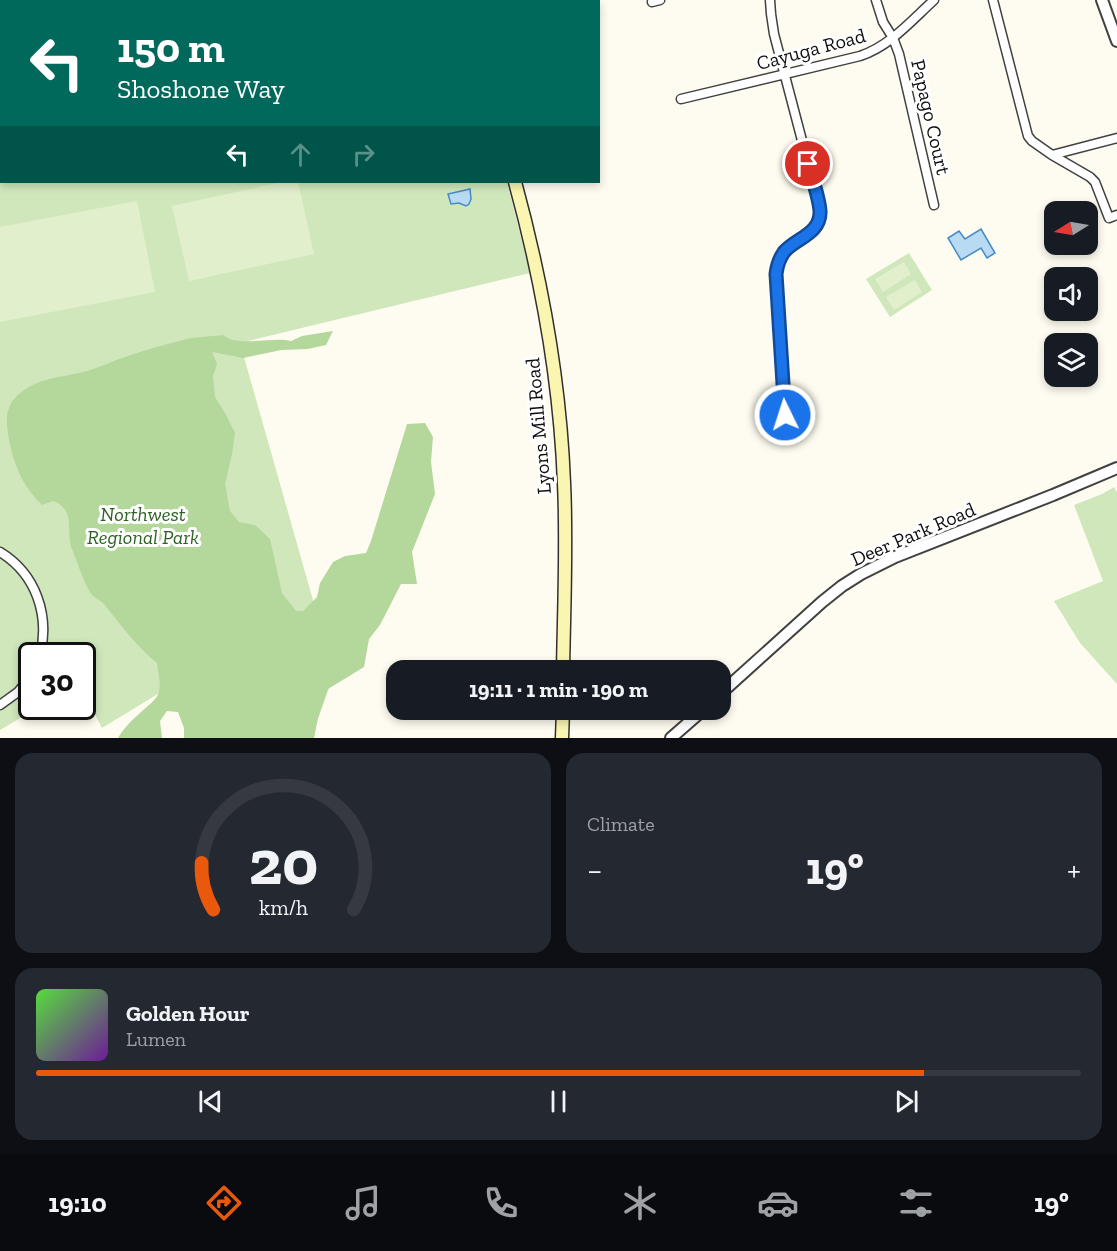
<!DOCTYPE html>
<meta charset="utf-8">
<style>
body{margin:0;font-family:"Zilla Slab",serif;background:#242831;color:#f1f3f6;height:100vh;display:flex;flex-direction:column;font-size:22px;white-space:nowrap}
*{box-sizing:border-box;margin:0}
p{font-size:20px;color:#9ea1a6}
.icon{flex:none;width:33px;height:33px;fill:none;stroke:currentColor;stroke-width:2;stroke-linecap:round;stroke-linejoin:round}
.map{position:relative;height:738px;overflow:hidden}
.panel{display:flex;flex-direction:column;gap:15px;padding:15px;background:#0d0f14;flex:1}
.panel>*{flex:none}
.hud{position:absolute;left:0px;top:0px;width:600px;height:183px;box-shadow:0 3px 9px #0003;background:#00695c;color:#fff;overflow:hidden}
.needle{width:39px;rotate:259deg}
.buttons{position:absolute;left:1044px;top:201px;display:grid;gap:12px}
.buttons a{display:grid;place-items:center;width:54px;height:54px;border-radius:12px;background:#171b24;box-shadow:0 3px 9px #0003;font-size:30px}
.speed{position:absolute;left:18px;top:642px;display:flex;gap:12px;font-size:30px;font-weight:700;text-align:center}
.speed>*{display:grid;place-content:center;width:78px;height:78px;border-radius:50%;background:#171b24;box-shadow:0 3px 9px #0003;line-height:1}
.speed .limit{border:3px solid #111;border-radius:9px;background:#fff;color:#111}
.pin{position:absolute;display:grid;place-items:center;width:51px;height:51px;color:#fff;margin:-26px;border:3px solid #fff;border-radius:50%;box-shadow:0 2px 6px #0007}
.me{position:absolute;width:66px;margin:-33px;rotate:356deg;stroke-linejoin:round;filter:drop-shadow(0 0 4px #0008)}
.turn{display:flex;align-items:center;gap:21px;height:126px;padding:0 18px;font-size:27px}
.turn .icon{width:78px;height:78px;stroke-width:2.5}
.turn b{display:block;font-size:42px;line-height:51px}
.lanes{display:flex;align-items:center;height:57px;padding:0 18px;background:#0003;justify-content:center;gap:30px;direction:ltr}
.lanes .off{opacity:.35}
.big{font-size:45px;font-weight:700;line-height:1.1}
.panel .card{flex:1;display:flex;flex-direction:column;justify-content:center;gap:9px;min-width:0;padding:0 21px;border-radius:18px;background:#242831}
.panel .dial{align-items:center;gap:0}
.dial svg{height:156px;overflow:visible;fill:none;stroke:#363941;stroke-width:7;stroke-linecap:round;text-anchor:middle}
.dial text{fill:#f1f3f6;stroke:none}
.song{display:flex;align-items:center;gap:18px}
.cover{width:72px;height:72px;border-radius:9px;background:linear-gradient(135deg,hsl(110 70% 55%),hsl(280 70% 35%))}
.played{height:6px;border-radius:3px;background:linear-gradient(90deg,#ea580c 85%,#363941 85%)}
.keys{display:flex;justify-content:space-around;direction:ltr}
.heat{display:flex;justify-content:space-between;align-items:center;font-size:33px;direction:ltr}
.panel .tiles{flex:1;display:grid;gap:15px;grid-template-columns:1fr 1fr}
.card:last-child{grid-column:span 2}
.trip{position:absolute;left:386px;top:660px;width:345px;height:60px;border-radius:18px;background:#171b24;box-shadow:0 3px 9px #0003;font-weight:700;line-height:60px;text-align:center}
.tab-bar{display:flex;height:96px;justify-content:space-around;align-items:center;background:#090b0e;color:#9ea1a6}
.tab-bar .icon{width:42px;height:42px}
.tab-bar .selected{color:#ea580c}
.tab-bar b{font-size:27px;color:#f1f3f6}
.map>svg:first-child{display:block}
</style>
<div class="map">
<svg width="1117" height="738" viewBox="0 0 1117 738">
<rect width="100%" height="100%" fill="#fefcf0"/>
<!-- green -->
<path fill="#d0e7bc" d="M0,126H1L2,182H507L530,273L240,343L334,674L311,738L171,686L102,728L83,691L82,656H32V706L39,707L0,730Z
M909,253L932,290L890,317L866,279Z
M1114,487L1117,492V684L1080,643L1054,601L1103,581L1074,505L1102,494Z"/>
<!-- forest -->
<path fill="#b4d79c" d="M333,331L326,345L308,349L281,350L243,358L212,352L217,364L213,376L215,397L225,413L235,433L232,454L225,484L230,511L239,522L255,525L270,539L282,593L296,611H303L317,597L320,583L333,562L345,556L366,553L371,541L407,424L425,423L433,437L431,462L435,494L412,552L417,584H401L380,625L369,639L364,667L328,689L318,718L314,738H184V728L178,712L167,711L160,721L162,738H118C123,729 132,720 140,713C146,707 157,700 159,692C161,683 158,672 157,663C138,648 120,624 104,604C100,600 93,597 90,592C83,581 77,561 72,549C65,531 77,510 53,501L42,505C25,489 15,468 10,445C7,429 3,411 15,398C35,377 61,378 87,371C100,367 113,361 125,357C145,350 166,344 187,339C199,336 211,337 223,335C237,348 273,336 291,341L302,336Z"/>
<!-- pitch -->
<path fill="#e1efcd" d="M282,182H298L314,254L189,281L172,206Z
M137,201L155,292L0,322V227Z
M904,262L911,274L883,292L875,279Z
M915,280L922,292L894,310L886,297Z"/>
<!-- water -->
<path fill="#b8daf2" stroke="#448bc5" stroke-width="1.5" d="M470,189L471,199L469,204L466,206L459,203L451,204L448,194Z
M981,229L995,253L987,258L981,248L961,260L948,238L959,231L965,239Z"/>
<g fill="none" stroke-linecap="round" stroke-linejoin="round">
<!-- minor casing -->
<g stroke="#414141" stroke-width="11">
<path id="minor" d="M770,0L771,14L774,34L820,209C818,236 799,235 785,252C779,259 777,266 776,275L785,415
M876,0L883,22L893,38L899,54L934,205
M993,0L1028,136L1032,141L1052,155L1090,177L1095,182L1109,218L1117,215
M63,2L64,0
M652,2L660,0
M0,49L2,48
M681,99L860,56C890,46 911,21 934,0
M1052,155L1117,138
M0,552C36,574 50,615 40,656
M0,705L18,692L32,675"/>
</g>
<!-- tertiary casing -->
<g stroke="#414141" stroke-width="14">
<path id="tertiary" d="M1102,0L1117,41
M720,694L822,602L842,586L861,574L895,557L1053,495L1117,468
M671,738L703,710"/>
</g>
<!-- secondary casing -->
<g stroke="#303030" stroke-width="15">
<path id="secondary" d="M461,0L462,2
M515,182C542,281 560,380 564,483C567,545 564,608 563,670
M562,738L563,710"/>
</g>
<!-- minor -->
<use href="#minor" stroke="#fff" stroke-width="8"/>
<!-- tertiary -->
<use href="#tertiary" stroke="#fff" stroke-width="10"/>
<!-- secondary -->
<use href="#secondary" stroke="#faf5b0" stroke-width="12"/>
</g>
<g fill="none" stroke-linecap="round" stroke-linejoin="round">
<!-- route casing -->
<g stroke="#114b97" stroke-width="15">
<path id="route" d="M785,415L776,274C777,266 779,259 784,252C796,238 821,234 820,211C819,197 812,178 808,164"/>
</g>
<!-- route -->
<use href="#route" stroke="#1a73e8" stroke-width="10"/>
</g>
<g text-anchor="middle" stroke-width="6" stroke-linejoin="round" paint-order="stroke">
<!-- street labels -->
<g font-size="20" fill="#0e0e0e" stroke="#fff">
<text transform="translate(811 49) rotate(-15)" y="7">Cayuga Road</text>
<text transform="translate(931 117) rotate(77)" y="7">Papago Court</text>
<text transform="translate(538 426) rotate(-95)" y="7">Lyons Mill Road</text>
<text transform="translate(913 534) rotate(-23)" y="7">Deer Park Road</text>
</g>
<!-- park labels -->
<g font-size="20" font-style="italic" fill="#2d6222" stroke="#fff">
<text x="143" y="521">Northwest<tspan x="143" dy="23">Regional Park</tspan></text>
</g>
</g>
</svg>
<div class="buttons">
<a><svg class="needle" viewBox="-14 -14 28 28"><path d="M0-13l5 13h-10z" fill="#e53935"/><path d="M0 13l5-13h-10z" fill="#9ea1a6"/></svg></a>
<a><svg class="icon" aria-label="sound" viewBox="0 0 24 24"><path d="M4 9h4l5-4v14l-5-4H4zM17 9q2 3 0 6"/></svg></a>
<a><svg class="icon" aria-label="layers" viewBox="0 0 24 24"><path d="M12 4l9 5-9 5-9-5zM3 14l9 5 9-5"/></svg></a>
</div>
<div class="speed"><div class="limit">30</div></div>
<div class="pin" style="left:808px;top:164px;background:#d93025"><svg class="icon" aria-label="arrive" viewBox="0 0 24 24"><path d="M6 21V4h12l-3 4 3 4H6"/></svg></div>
<svg class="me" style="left:785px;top:415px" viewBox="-20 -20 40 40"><circle r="17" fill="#1a73e8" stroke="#fff" stroke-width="3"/><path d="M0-11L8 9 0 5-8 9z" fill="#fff"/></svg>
<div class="trip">19:11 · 1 min · 190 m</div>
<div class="hud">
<div class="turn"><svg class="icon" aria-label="left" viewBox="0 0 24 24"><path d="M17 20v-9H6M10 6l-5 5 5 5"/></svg><div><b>150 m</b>Shoshone Way</div></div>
<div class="lanes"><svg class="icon" aria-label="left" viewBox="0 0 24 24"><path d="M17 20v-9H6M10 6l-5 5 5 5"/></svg><svg class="icon off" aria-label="ahead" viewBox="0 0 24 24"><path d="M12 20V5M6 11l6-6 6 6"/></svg><svg class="icon off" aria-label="right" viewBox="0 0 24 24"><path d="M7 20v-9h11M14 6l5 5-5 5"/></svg></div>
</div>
</div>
<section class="panel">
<div class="tiles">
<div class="card dial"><svg viewBox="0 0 100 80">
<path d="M14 69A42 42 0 1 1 86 69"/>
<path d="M14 69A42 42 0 0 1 8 45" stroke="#ea580c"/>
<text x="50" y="56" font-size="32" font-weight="700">20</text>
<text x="50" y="72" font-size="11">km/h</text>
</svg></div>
<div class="card"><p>Climate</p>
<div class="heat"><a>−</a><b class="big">19°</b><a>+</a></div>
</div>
<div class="card">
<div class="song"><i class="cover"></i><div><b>Golden Hour</b><p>Lumen</p></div></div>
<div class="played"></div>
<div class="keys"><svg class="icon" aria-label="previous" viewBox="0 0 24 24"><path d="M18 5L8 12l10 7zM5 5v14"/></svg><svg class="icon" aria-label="pause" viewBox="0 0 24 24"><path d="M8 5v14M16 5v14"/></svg><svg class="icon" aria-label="next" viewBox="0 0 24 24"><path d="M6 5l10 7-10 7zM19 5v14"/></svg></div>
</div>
</div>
</section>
<nav class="tab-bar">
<b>19:10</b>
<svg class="icon selected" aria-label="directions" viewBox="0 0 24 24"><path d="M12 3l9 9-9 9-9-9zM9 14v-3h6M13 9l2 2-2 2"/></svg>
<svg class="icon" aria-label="music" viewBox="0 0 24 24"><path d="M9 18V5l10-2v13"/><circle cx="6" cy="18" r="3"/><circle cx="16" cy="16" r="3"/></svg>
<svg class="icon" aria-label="phone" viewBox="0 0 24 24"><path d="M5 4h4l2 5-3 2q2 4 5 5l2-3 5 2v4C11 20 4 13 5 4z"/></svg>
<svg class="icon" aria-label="climate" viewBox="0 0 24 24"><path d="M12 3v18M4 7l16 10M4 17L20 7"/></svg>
<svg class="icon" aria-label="car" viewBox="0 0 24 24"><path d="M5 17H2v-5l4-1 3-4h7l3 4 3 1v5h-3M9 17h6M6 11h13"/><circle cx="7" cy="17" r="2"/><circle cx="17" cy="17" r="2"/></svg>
<svg class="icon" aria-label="filters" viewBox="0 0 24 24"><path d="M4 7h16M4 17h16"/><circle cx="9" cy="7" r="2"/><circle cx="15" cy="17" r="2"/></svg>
<b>19°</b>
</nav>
